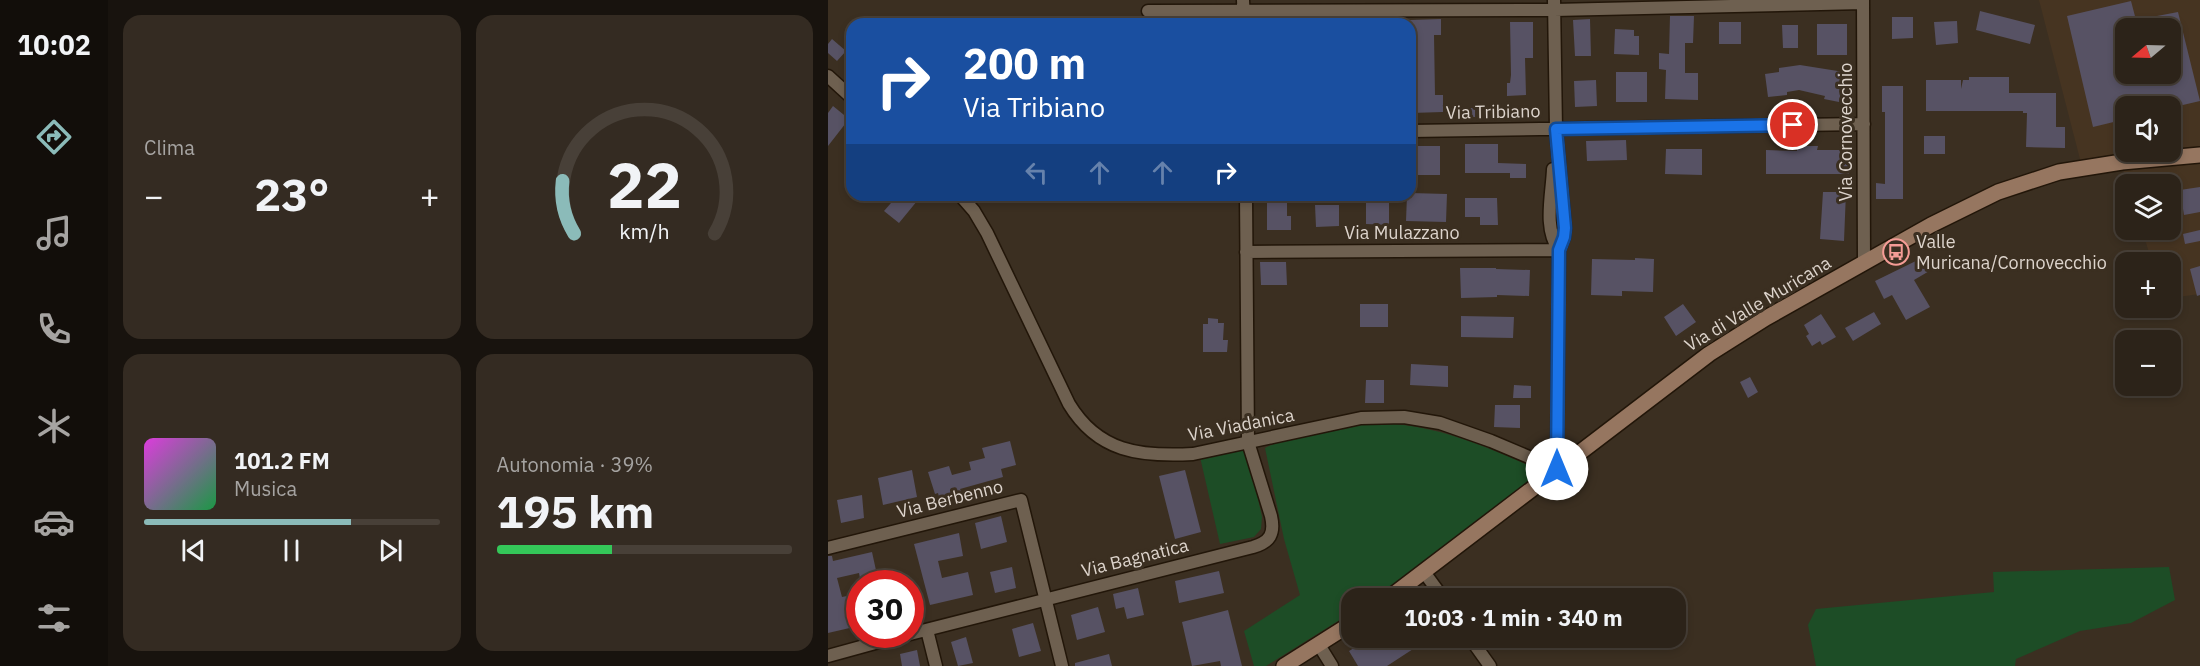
<!DOCTYPE html>
<html lang="it">
<meta charset="utf-8">
<style>
body{margin:0;font-family:"IBM Plex Sans",sans-serif;background:#342b22;color:#f1f3f6;height:100vh;display:flex;flex-direction:column;font-size:22px;white-space:nowrap}
*{box-sizing:border-box;margin:0}
p{font-size:20px;color:#a6a4a2}
.icon{flex:none;width:33px;height:33px;fill:none;stroke:currentColor;stroke-width:2;stroke-linecap:round;stroke-linejoin:round}
.map{position:relative;flex:1;overflow:hidden}
.sheet{display:flex;flex-direction:column;gap:15px;padding:15px;background:#18130e;width:720px}
.sheet>*{flex:none}
.banner{position:absolute;left:18px;top:18px;width:570px;height:183px;border-radius:18px;box-shadow:0 3px 9px #0003,0 0 0 2px #484038;background:#1a4fa0;color:#fff;overflow:hidden}
.needle{width:39px;rotate:251deg}
.controls{position:absolute;left:1287px;top:18px;display:grid;gap:12px}
.controls a{display:grid;place-items:center;width:66px;height:66px;border-radius:12px;background:#2c2319;box-shadow:0 3px 9px #0003,0 0 0 2px #484038;font-size:30px}
.speed{position:absolute;left:18px;top:570px;display:flex;gap:12px;font-size:30px;font-weight:700;text-align:center}
.speed>*{display:grid;place-content:center;width:78px;height:78px;border-radius:50%;background:#2c2319;box-shadow:0 3px 9px #0003,0 0 0 2px #484038;line-height:1}
.speed .limit{border:9px solid #d22;background:#fff;color:#111}
.pin{position:absolute;display:grid;place-items:center;width:51px;height:51px;color:#fff;margin:-26px;border:3px solid #fff;border-radius:50%;box-shadow:0 2px 6px #0007}
.me{position:absolute;width:66px;margin:-33px;rotate:0deg;stroke-linejoin:round;filter:drop-shadow(0 0 4px #0008)}
.turn{display:flex;align-items:center;gap:21px;height:126px;padding:0 18px;font-size:27px}
.turn .icon{width:78px;height:78px;stroke-width:2.5}
.turn b{display:block;font-size:42px;line-height:51px}
.lanes{display:flex;align-items:center;height:57px;padding:0 18px;background:#0003;justify-content:center;gap:30px;direction:ltr}
.lanes .off{opacity:.35}
.big{font-size:45px;font-weight:700;line-height:1.1}
.sheet .widget{flex:1;display:flex;flex-direction:column;justify-content:center;gap:9px;min-width:0;padding:0 21px;border-radius:18px;background:#342b22}
.sheet .dial{align-items:center;gap:0}
.dial svg{height:156px;overflow:visible;fill:none;stroke:#484038;stroke-width:7;stroke-linecap:round;text-anchor:middle}
.dial text{fill:#f1f3f6;stroke:none}
.song{display:flex;align-items:center;gap:18px}
.cover{width:72px;height:72px;border-radius:9px;background:linear-gradient(135deg,hsl(300 70% 55%),hsl(140 70% 35%))}
.played{height:6px;border-radius:3px;background:linear-gradient(90deg,#8bbbb9 70%,#484038 70%)}
.keys{display:flex;justify-content:space-around;direction:ltr}
.heat{display:flex;justify-content:space-between;align-items:center;font-size:33px;direction:ltr}
.charge{height:9px;border-radius:4px;background:linear-gradient(90deg,#34c759 39%,#484038 0)}
.sheet .tiles{flex:1;display:grid;gap:15px;grid-template-columns:repeat(2,1fr)}
.trip{position:absolute;left:513px;top:588px;width:345px;height:60px;border-radius:18px;background:#2c2319;box-shadow:0 3px 9px #0003,0 0 0 2px #484038;font-weight:700;line-height:60px;text-align:center}
main{display:flex;flex:1;min-height:0}
.tab-bar{display:flex;flex-direction:column;width:108px;justify-content:space-around;align-items:center;background:#120e0a;color:#a6a4a2}
.tab-bar .icon{width:42px;height:42px}
.tab-bar .current{color:#8bbbb9}
.tab-bar b{font-size:27px;color:#f1f3f6}
.map>svg:first-child{display:block}
</style>
<main>
<nav class="tab-bar">
<b>10:02</b>
<svg class="icon current" aria-label="directions" viewBox="0 0 24 24"><path d="M12 3l9 9-9 9-9-9zM9 14v-3h6M13 9l2 2-2 2"/></svg>
<svg class="icon" aria-label="music" viewBox="0 0 24 24"><path d="M9 18V5l10-2v13"/><circle cx="6" cy="18" r="3"/><circle cx="16" cy="16" r="3"/></svg>
<svg class="icon" aria-label="phone" viewBox="0 0 24 24"><path d="M5 4h4l2 5-3 2q2 4 5 5l2-3 5 2v4C11 20 4 13 5 4z"/></svg>
<svg class="icon" aria-label="climate" viewBox="0 0 24 24"><path d="M12 3v18M4 7l16 10M4 17L20 7"/></svg>
<svg class="icon" aria-label="car" viewBox="0 0 24 24"><path d="M5 17H2v-5l4-1 3-4h7l3 4 3 1v5h-3M9 17h6M6 11h13"/><circle cx="7" cy="17" r="2"/><circle cx="17" cy="17" r="2"/></svg>
<svg class="icon" aria-label="filters" viewBox="0 0 24 24"><path d="M4 7h16M4 17h16"/><circle cx="9" cy="7" r="2"/><circle cx="15" cy="17" r="2"/></svg>
</nav>
<section class="sheet">
<div class="tiles">
<div class="widget"><p>Clima</p>
<div class="heat"><a>−</a><b class="big">23°</b><a>+</a></div>
</div>
<div class="widget dial"><svg viewBox="0 0 100 80">
<path d="M14 69A42 42 0 1 1 86 69"/>
<path d="M14 69A42 42 0 0 1 8 42" stroke="#8bbbb9"/>
<text x="50" y="56" font-size="32" font-weight="700">22</text>
<text x="50" y="72" font-size="11">km/h</text>
</svg></div>
<div class="widget">
<div class="song"><i class="cover"></i><div><b>101.2 FM</b><p>Musica</p></div></div>
<div class="played"></div>
<div class="keys"><svg class="icon" aria-label="previous" viewBox="0 0 24 24"><path d="M18 5L8 12l10 7zM5 5v14"/></svg><svg class="icon" aria-label="pause" viewBox="0 0 24 24"><path d="M8 5v14M16 5v14"/></svg><svg class="icon" aria-label="next" viewBox="0 0 24 24"><path d="M6 5l10 7-10 7zM19 5v14"/></svg></div>
</div>
<div class="widget"><p>Autonomia · 39%</p><b class="big">195 km</b><div class="charge"></div></div>
</div>
</section>
<div class="map">
<svg width="1372" height="666" viewBox="0 0 1372 666">
<rect width="100%" height="100%" fill="#3b2f21"/>
<!-- built -->
<path fill="#463421" fill-rule="evenodd" d="M1211,0H1372V294L1343,298L1342,262H1324L1314,230H1342V184H1300L1293,162L1254,167ZM1298,28H1342V74H1298ZM1298,106H1342V152H1298Z"/>
<!-- green -->
<path fill="#1d4d26" d="M556,423C615,427 660,447 713,471L561,589L546,598H524L523,613L438,666H426L416,631L472,595L456,539L437,448C465,434 524,424 556,423Z
M419,448L434,517L433,529L426,537L392,544L372,457Z
M1341,567L1347,600L1303,623L1252,631L1188,659L1187,666H988L980,625L988,609L1166,592L1165,572Z"/>
<!-- building -->
<path fill="#575264" fill-rule="evenodd" d="M1303,1L1308,20L1350,12L1372,101L1342,108V106H1298V119L1265,127L1239,16ZM1298,28H1342V74H1298Z
M1152,11L1207,25L1202,44L1148,30Z
M842,16H866L865,43H857V73H870V100L837,99L838,70L831,69V53L841,54Z
M1064,17H1085V38L1064,39Z
M613,19V35H606L607,95H615V112L583,113V99H585L582,20Z
M762,19L763,56H747L745,20Z
M1129,21L1130,43L1108,45L1106,22Z
M682,22H705V58H697L698,95L679,96V83H682L683,75Z
M891,22H913V44H891Z
M989,24H1019V55H989Z
M954,25H970V48H955Z
M787,29L806,30V36H811V55L786,54Z
M4,39L18,51L9,61L0,53V44Z
M972,65L1016,72L1011,102L996,99L997,96L971,90L959,92V95L940,97L937,74L951,72V68Z
M788,72H819V102H788Z
M1141,77H1181V93H1228V127H1237V148L1198,147L1199,113H1195V111H1098V80H1133V89L1135,80H1141Z
M768,80L769,106L747,107L746,81Z
M1054,86H1075V199H1048V183L1057,184V112H1054Z
M5,106L21,119L0,146V113Z
M626,108H647V117H626Z
M1096,136H1117V154H1096Z
M798,140L799,160L759,161L758,141Z
M637,144H670V163L698,164V178H682V173H637Z
M582,146H612V175H582Z
M969,146H990L989,150H1021V174H938V150L969,151Z
M838,149H874V175L837,174Z
M1372,187V212L1356,215L1352,190Z
M995,192H1018L1016,241L992,239Z
M582,193L619,194L618,222L578,221L579,195H582Z
M70,195H94L71,223L56,211Z
M637,198H669L670,225H652V217H637Z
M439,202L459,203V216H463V230H439Z
M538,203H561V225L538,224Z
M487,205H511V226L488,227Z
M1372,230V241L1357,244L1355,234Z
M1096,257L1103,270L1086,280L1102,307L1078,320L1064,295L1056,299L1047,281Z
M807,258L826,259L825,292L794,291V296L763,295L764,259L807,260Z
M432,262H458L459,285H433Z
M1372,266V295L1369,296L1362,269Z
M632,268H668V269L702,270L701,296L669,295V297L633,298Z
M532,304H560V327H532Z
M855,304L868,322L848,336L836,317Z
M1046,312L1053,324L1025,341L1017,328Z
M993,314L1008,337L994,345L992,341L984,346L978,336L981,334L976,325Z
M633,316L686,317L685,338L633,337Z
M380,318L390,319V323H396L395,340H400L399,352H375V324H380Z
M583,364L620,366V387L582,385Z
M922,377L930,392L920,398L912,382Z
M538,380H556V403H537Z
M686,385L703,386V398H685Z
M667,405H692V428L666,427Z
M182,441L188,465L173,469L175,477L132,489L133,491L111,497L110,493L107,494L100,472L121,466L124,475L143,470L141,462L157,458L154,448Z
M84,470L89,497L55,505L50,478Z
M357,470L373,532L347,539L331,476Z
M34,495L36,518L13,523L9,500Z
M173,516L179,542L153,549L147,523Z
M131,533L135,556L110,561L114,578L140,572L145,595L102,605L86,544Z
M44,552L51,584H33L31,573L9,578L14,597L19,596L26,627L0,633V556H4L5,561Z
M184,567L188,588L167,593L162,572Z
M391,571L396,593L351,603L347,581Z
M310,588L316,615L299,619L296,607L288,609L285,594Z
M270,607L277,632L249,640L243,615Z
M400,610L414,666H393L392,661L364,666L354,622Z
M205,623L213,651L191,657L184,629Z
M138,637L145,663L130,666L123,642Z
M543,638H602L559,666H530L521,651Z
M89,650L92,666H74L72,654Z
M281,654L284,666H247V663Z"/>
<g fill="none" stroke-linecap="round" stroke-linejoin="round">
<!-- street casing -->
<g stroke="#221609" stroke-width="15">
<path id="street" d="M415,0L416,24
M1035,0L1036,263
M320,11L726,10L1035,3
M0,76L24,98
M582,131L1036,124
M725,169C724,195 715,228 731,250
M132,195L146,211L159,233L241,404C270,452 312,457 365,454L533,418L576,417L612,423L663,441L729,469L731,250L736,237L737,228L728,129L726,0
M418,252L731,250
M0,548L193,500L234,666
M596,572L615,598
M99,630L108,666
M82,634L425,547C442,542 447,534 443,516L420,442L418,195
M642,638L662,666
M491,645L504,666
M0,656L80,634"/>
</g>
<!-- secondary casing -->
<g stroke="#221609" stroke-width="18">
<path id="secondary" d="M561,598L881,354L938,318L1103,225L1170,192L1231,172L1294,162L1372,155
M456,666L524,623"/>
</g>
<!-- street -->
<use href="#street" stroke="#6e6050" stroke-width="12"/>
<!-- secondary -->
<use href="#secondary" stroke="#967660" stroke-width="15"/>
</g>
<g fill="none" stroke-linecap="round" stroke-linejoin="round">
<!-- route casing -->
<g stroke="#114b97" stroke-width="15">
<path id="route" d="M729,469L731,250L736,237L737,228L728,129L965,125"/>
</g>
<!-- route -->
<use href="#route" stroke="#1a73e8" stroke-width="10"/>
</g>
<!-- icons -->
<defs>
<g id="bus-ring" transform="scale(1.35)"><circle r="9.5" fill="#3b2f21" stroke="#f59c96" stroke-width="1.5"/><path d="M-5-6H5V4H4V6H2V4H-2V6H-4V4H-5ZM-3.5-4V0h7V-4ZM-3.5 1.2v1.5H-2V1.2ZM2 1.2v1.5H3.5V1.2Z" fill="#f59c96"/></g>
</defs>
<g fill-rule="evenodd">
<use href="#bus-ring" x="1068" y="252"/>
</g>
<g text-anchor="middle" stroke-width="6" stroke-linejoin="round" paint-order="stroke">
<!-- street labels -->
<g font-size="18" fill="#ddd4cc" stroke="#3b2f21">
<text transform="translate(665 112) rotate(-1)" y="6">Via Tribiano</text>
<text transform="translate(1018 132) rotate(-90)" y="6">Via Cornovecchio</text>
<text x="574" y="239">Via Mulazzano</text>
<text transform="translate(930 304) rotate(-31)" y="6">Via di Valle Muricana</text>
<text transform="translate(413 425) rotate(-11)" y="6">Via Viadanica</text>
<text transform="translate(122 499) rotate(-14)" y="6">Via Berbenno</text>
<text transform="translate(307 558) rotate(-14)" y="6">Via Bagnatica</text>
</g>
<!-- poi labels -->
<g font-size="18" fill="#ddd4cc" stroke="#3b2f21" text-anchor="start">
<text x="1088" y="248">Valle<tspan x="1088" dy="21">Muricana/Cornovecchio</tspan></text>
</g>
</g>
</svg>
<div class="controls">
<a><svg class="needle" viewBox="-14 -14 28 28"><path d="M0-13l5 13h-10z" fill="#e53935"/><path d="M0 13l5-13h-10z" fill="#a6a4a2"/></svg></a>
<a><svg class="icon" aria-label="sound" viewBox="0 0 24 24"><path d="M4 9h4l5-4v14l-5-4H4zM17 9q2 3 0 6"/></svg></a>
<a><svg class="icon" aria-label="layers" viewBox="0 0 24 24"><path d="M12 4l9 5-9 5-9-5zM3 14l9 5 9-5"/></svg></a>
<a>+</a>
<a>−</a>
</div>
<div class="speed"><div class="limit">30</div></div>
<div class="pin" style="left:965px;top:125px;background:#d93025"><svg class="icon" aria-label="arrive" viewBox="0 0 24 24"><path d="M6 21V4h12l-3 4 3 4H6"/></svg></div>
<svg class="me" style="left:729px;top:469px" viewBox="-20 -20 40 40"><circle r="19" fill="#fff"/><path d="M0-13L10 11 0 6-10 11z" fill="#1a73e8"/></svg>
<div class="trip">10:03 · 1 min · 340 m</div>
<div class="banner">
<div class="turn"><svg class="icon" aria-label="right" viewBox="0 0 24 24"><path d="M7 20v-9h11M14 6l5 5-5 5"/></svg><div><b>200 m</b>Via Tribiano</div></div>
<div class="lanes"><svg class="icon off" aria-label="left" viewBox="0 0 24 24"><path d="M17 20v-9H6M10 6l-5 5 5 5"/></svg><svg class="icon off" aria-label="ahead" viewBox="0 0 24 24"><path d="M12 20V5M6 11l6-6 6 6"/></svg><svg class="icon off" aria-label="ahead" viewBox="0 0 24 24"><path d="M12 20V5M6 11l6-6 6 6"/></svg><svg class="icon" aria-label="right" viewBox="0 0 24 24"><path d="M7 20v-9h11M14 6l5 5-5 5"/></svg></div>
</div>
</div>
</main>
